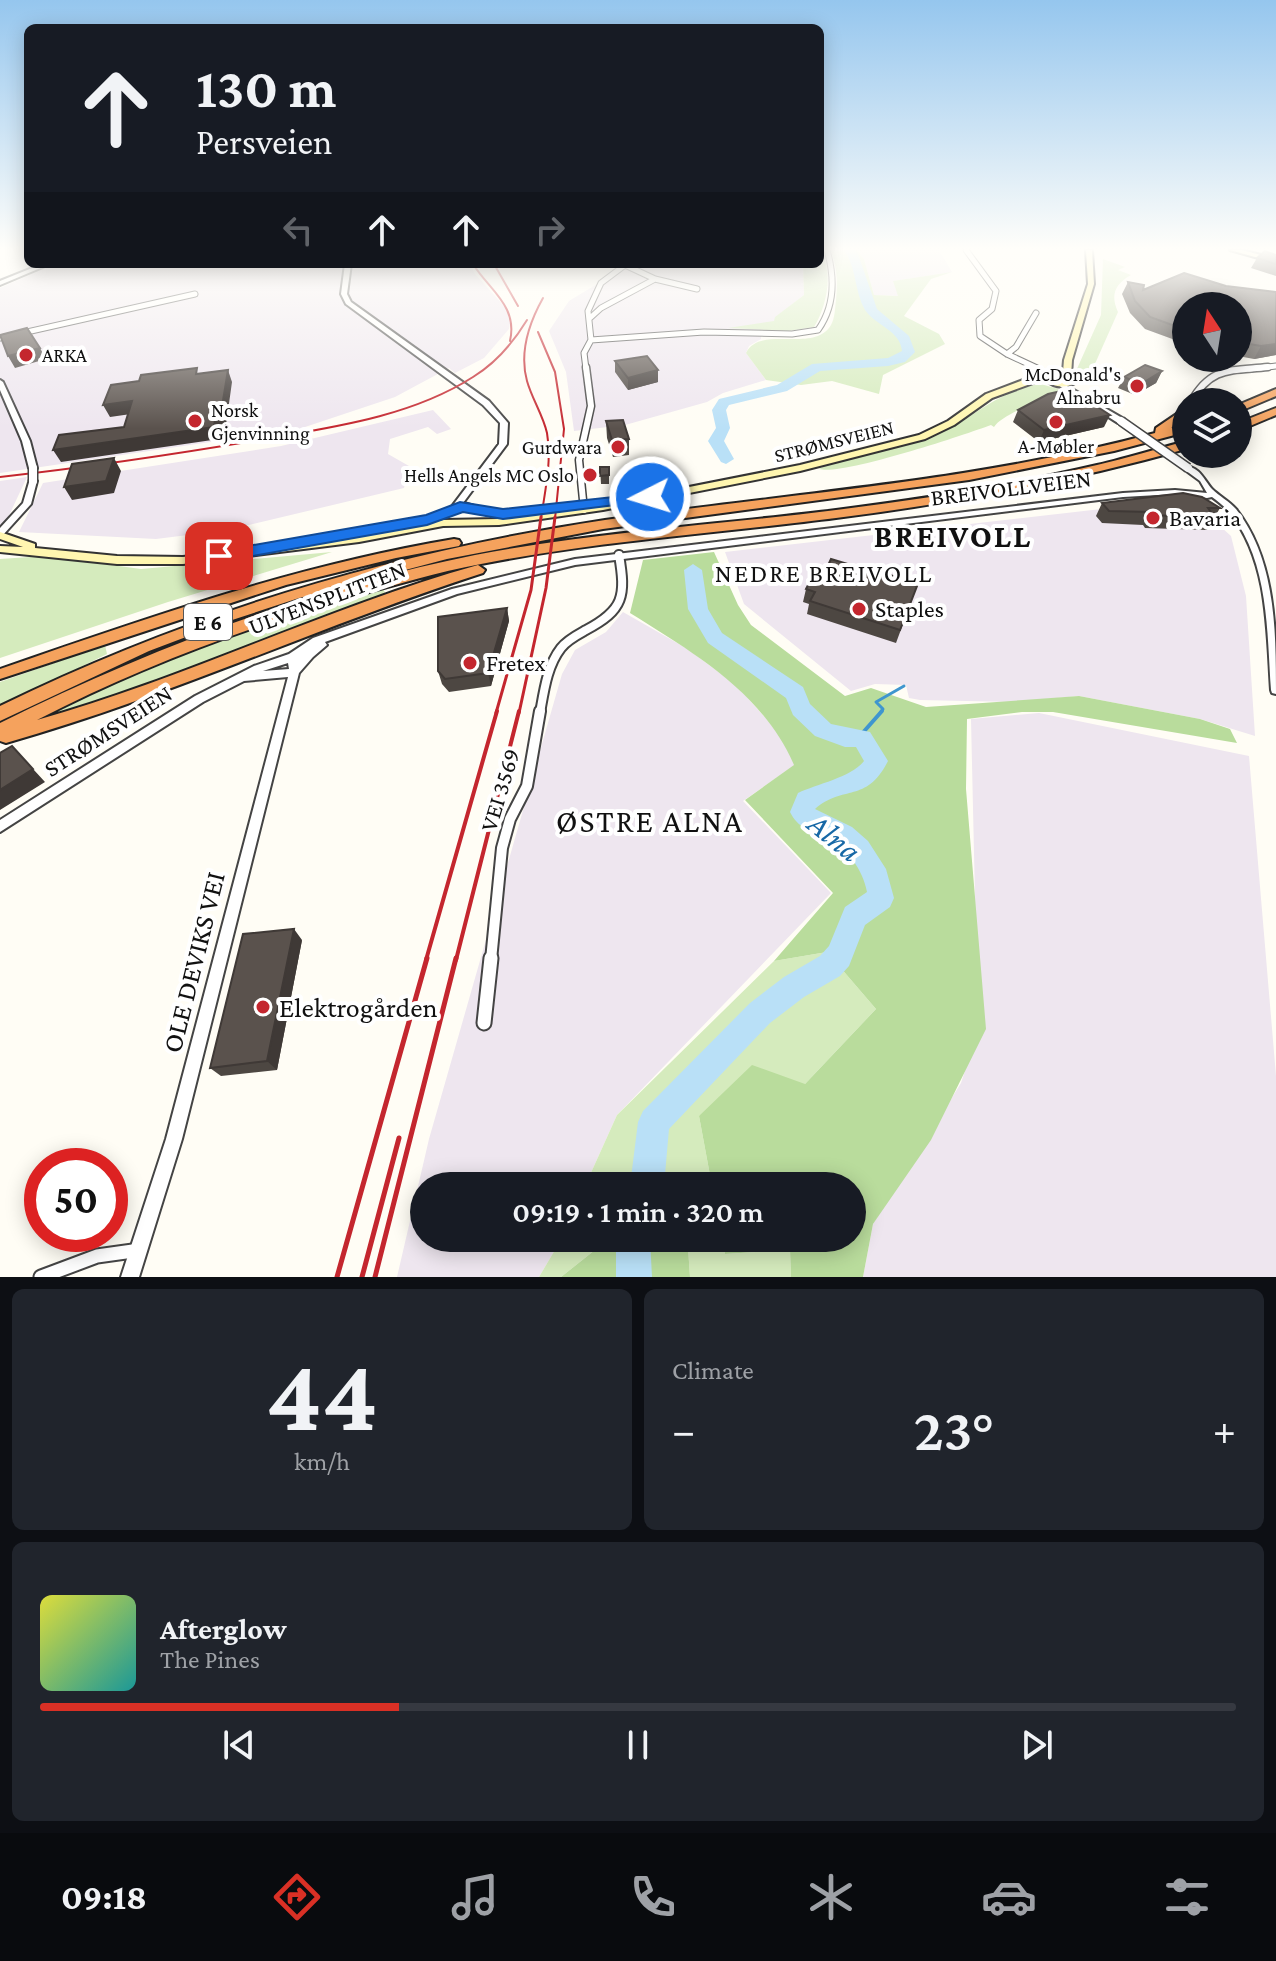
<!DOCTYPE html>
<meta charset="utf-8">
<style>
body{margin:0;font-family:"Crimson Pro",serif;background:#20242c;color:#f1f3f6;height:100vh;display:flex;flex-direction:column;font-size:30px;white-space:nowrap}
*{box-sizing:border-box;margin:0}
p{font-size:26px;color:#9ea1a6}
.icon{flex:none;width:44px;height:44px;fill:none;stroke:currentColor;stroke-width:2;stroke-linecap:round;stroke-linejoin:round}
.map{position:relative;height:1277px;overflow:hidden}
.sheet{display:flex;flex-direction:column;gap:12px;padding:12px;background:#0d0f14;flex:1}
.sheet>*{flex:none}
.top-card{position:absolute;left:24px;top:24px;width:800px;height:244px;border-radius:12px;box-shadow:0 4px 20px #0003;background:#171b24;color:#f1f3f6;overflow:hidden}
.needle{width:52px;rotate:348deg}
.buttons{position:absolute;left:1172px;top:292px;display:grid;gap:16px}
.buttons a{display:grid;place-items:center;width:80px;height:80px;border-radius:50%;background:#171b24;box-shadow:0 4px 20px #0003;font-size:40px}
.speed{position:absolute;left:24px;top:1148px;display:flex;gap:16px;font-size:40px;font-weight:700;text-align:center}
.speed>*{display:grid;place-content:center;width:104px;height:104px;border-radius:50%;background:#171b24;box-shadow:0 4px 20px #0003;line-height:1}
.speed .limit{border:12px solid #d22;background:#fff;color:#111}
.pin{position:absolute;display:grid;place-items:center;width:68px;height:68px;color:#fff;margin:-34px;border-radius:16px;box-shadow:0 4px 12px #0006}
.me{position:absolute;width:88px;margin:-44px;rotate:265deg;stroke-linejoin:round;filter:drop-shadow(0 0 6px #0008)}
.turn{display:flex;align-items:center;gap:28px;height:168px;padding:0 40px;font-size:36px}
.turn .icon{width:104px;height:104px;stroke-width:2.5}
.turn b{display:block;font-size:56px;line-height:68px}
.lanes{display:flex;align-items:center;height:76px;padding:0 40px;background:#0003;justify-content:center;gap:40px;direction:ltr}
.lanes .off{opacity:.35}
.big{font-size:60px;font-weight:600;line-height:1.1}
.sheet .card{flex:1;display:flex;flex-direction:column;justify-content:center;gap:12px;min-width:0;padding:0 28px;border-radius:12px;background:#20242c}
.sheet .dial{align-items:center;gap:0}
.dial b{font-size:104px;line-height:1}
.song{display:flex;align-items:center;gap:24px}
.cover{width:96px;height:96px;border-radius:12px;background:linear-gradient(135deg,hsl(60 70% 55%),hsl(180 70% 35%))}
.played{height:8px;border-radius:4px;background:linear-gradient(90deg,#d93025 30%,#363941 30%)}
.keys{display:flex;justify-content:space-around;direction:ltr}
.heat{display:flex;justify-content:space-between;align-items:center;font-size:44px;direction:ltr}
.sheet .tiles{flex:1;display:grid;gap:12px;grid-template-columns:1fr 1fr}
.card:last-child{grid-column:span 2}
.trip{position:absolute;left:410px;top:1172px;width:456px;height:80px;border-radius:40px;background:#171b24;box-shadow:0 4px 20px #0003;font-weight:600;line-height:80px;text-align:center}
.menu{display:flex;height:128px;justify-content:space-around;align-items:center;background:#090b0e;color:#9ea1a6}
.menu .icon{width:56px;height:56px}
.menu .on{color:#d93025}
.menu b{font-size:36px;color:#f1f3f6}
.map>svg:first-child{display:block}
</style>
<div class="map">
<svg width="1276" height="1277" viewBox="0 0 1276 1277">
<rect width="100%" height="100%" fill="#fffdf5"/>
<!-- industrial -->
<path fill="#eee6ef" d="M856,250H939L952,272L894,281L899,296L874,295L864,259Z
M54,264H470L475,274L505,307L510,322L509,329L484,358L455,373L449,368L395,397L299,429L0,473V288Z
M630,264H803L804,295L776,317L774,322L734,328L761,329V339L749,346L746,353L766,380L723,393L707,402L625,425L574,431L566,372L549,331L569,301Z
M433,410L451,429L437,434L428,427L390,439L388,454L409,466L404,488L228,530L156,539L19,532L43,483L281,446Z
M27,477L5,524L0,526V481Z
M1180,500L1201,509L1231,536L1246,596L1255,736L1200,719L1079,696L1013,702L920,700L909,698L906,685L875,684L851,691L744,604L725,552Z
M623,612L686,648L735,684L780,734L795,765L743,801L831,893L617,1115L585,1186H424V1238H562L539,1277H397L429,1139L562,674L575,650L606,632Z
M1039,713L1249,756L1276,1076V1277H863L873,1224L961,1083L978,1031L971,719Z"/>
<!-- green -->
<path fill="#d5ebbd" d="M820,250C834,271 827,306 814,327L788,331L728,328L774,321L775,317L804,295L803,264H820Z
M831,250H856L864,259L874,295L898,296L893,281L952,272L931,279L904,316L939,334L945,344L883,375L879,394L832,381L801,385L766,380L746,353C760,324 814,354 831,325C835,318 835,308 836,300C838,282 837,267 831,250Z
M1103,259L1125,267L1118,270L1131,275C1115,284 1110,295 1118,312L1094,366L1083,376L1076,371L1101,315Z
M1041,384L1065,391C1044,399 1002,414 994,427L991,425C961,436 841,476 819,469C844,455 900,450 931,437C971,421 997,390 1041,384Z
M332,552L168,602L0,658V559L45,556L141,569Z
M383,589L386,594L137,690L31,722L139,670L231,634Z
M105,645L107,654L0,707V682Z
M827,952L876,1009L805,1084L699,1116L712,1186H585L617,1115L774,961Z
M562,1238H610L561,1277H539Z
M667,1238H722L725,1254L790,1250L791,1277H690L688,1247Z"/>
<!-- forest -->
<path fill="#b9dc9c" d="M714,552L738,605L751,625L845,696L871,688L926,707L1079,696L1200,719L1230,729L1237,743L1053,712H1022L967,719L966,789L986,1029L931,1140L873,1224L863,1277H791L790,1250L725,1254L722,1238H852V1186H712L699,1116L752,1065L805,1084L876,1009L827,952L774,961L833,893L745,800L794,765C763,693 694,653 630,613L643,560Z
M610,1238H667L688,1247L690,1277H561Z"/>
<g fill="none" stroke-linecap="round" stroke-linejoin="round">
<!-- stream-far1 -->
<path stroke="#3f96cf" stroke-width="3" d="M880,713L883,709L876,702L904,686"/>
<!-- stream -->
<path stroke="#3f96cf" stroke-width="4" d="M859,737L882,711"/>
<!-- river -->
<path fill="#b9e0f7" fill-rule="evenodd" d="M844,250H855L858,254L877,309L909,336L915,352L905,362L888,366L820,371L787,391L729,405L726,410L730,428L724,441L734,459L726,464L721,462L708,441L716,428L712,410L719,399L777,385L812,364L888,358L902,351C900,330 876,326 865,310C854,291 857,268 844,250Z
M693,564L702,570L708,609L722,633L803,687L810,704L831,724L870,732L888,761C866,804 844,784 815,809L852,827L868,841L886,869L894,898L890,907L865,925L849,966L840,976L804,997L770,1023L669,1129L664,1186H630L638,1122L643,1111L750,1003L784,977L820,956L829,946L845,907L867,892C863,870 847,847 825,837C810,831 798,828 790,812L798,793C817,784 852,777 864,761L856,747H845L815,736L793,715L786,698L708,643L688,609L684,570Z
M616,1238H650L652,1277H616Z"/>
<!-- minor-far4 casing -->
<g stroke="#444" stroke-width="7">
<path id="minor-far4" d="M966,250L996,291L992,309L979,320L980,336L1007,354L1037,368
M590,318L601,308L655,279
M0,338L195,294
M591,340L704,332L792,334L818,330C835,306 835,278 827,250
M1007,354L1016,347L1036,313
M586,369L584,353L591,340L588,311L601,283L625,265L655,279L697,289
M1249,369L1276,366"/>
</g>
<!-- minor-far3 casing -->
<g stroke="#444" stroke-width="9">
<path id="minor-far3" d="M1191,402C1211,366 1231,371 1268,367
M584,510L579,460L591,406L586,367"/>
</g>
<!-- minor-far2 casing -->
<g stroke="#444" stroke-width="12">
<path id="minor-far2" d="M540,713C544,691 547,666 561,648C567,640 577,635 586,630C624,610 626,596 619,555"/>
</g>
<!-- minor-far1 casing -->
<g stroke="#444" stroke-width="14">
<path id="minor-far1" d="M491,960L502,848L510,819L527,786L540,711"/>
</g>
<!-- minor casing -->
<g stroke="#444" stroke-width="17">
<path id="minor" d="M484,1023L491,958
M41,1277L97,1256L140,1250"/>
</g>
<!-- tertiary casing -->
<g stroke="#444" stroke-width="4">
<path id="tertiary" d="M42,264H50L0,285V281Z
M345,264H351L347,294L351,302L489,401L508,423L507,444L457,511L454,512L450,509L499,444L500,423L483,405L346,304L341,294Z
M0,380L3,382L30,441L37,468L36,470H33L29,468L22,441L0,390Z
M1060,382L1124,419L1125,421L1118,423L1058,385V383Z
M1185,466C1200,467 1204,480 1212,489C1219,496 1229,501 1236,509C1276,560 1276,631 1276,694L1272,693L1271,690C1267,632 1269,563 1231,514C1226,508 1219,502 1212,497L1207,498L1175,494L1123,497L575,565L457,594L325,642L327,645L313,657L299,673L182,1139L139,1277H121L166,1139L288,677L244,681L203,702L0,832V820L195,696L254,666L289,654L313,638L452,589L575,559L1123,493L1175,490L1207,493L1200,481L1185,470ZM288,663L289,669L263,671Z
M30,479H33L37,481L31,504L3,535L0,536V528L23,503Z"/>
</g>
<!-- secondary casing -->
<g stroke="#333" stroke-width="4">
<path id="secondary" d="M1086,250H1092L1094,284L1072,360L1071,376L1076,381L1075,383C1064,389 1053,387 1044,379L992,398L954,425L925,439L800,471L603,510L499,525L443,526L359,542L183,564H117L0,552V546L23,547L0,539V532L35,544V548L117,556L183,557L359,536L443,520L499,519L603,504L800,465L919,435L948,421L986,394L1047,371L1063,372L1064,360L1088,284ZM1052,376H1062L1067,381L1059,382L1051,378Z
M1230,250H1242L1276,259V263Z
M464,503L484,509L507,511L512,514C498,522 482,511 467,510C457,509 444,518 435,521L430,518Z"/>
</g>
<!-- motorway casing -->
<g stroke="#222" stroke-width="4">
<path id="motorway" d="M1276,389V396L1238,412V405Z
M1276,408V415L1238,431V423Z
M1186,410V418L1171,428L1186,424V432L1114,451L969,480L603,529L447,559L299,598L223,623L149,651L0,721V706C192,612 394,552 605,520C789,493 975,482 1155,433L1156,428L1181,411Z
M1186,441V449C1071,481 955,503 836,518C718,533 598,541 481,564C438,572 395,585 352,597C244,628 137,668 37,720C187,678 328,607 478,565L485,570L483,573C322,625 169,697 6,743L0,741V723C150,648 311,588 475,555C594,532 716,525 836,510C923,499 1011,485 1097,465C1127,458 1156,449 1186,441Z
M454,539L459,540L461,543L459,546L396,558L286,585L0,679V669C150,617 298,565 454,539Z"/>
</g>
<!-- minor-far4 -->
<use href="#minor-far4" stroke="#fff" stroke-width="5"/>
<!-- minor-far3 -->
<use href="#minor-far3" stroke="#fff" stroke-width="6"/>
<!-- minor-far2 -->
<use href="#minor-far2" stroke="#fff" stroke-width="8"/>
<!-- minor-far1 -->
<use href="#minor-far1" stroke="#fff" stroke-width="10"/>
<!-- minor -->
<use href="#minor" stroke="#fff" stroke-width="13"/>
<!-- tertiary -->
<use href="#tertiary" fill="#fff" fill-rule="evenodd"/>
<!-- secondary -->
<use href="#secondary" fill="#fff6b0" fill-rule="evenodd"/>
<!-- motorway -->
<use href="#motorway" fill="#f5a25d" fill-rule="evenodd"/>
<!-- rail-far3 -->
<path stroke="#c4262e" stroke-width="2" d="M473,264C490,291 518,306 510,341
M494,264L518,306
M538,332L555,372L564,429L555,519
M0,477C89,467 177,454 265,439C335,427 412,416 473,377C496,363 513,343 527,320
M541,519C545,490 552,462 547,433C543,415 532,399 527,381C519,352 529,323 543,298"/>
<!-- rail-far2 -->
<path stroke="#c4262e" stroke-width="3" d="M496,713L531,590L541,517
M519,713L546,588L555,517"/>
<!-- rail-far1 -->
<path stroke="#c4262e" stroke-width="4" d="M426,960L497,711
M456,960L519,711"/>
<!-- rail -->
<path stroke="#c4262e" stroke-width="5" d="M337,1277L427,958
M362,1277L399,1138
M375,1277L456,958"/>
<!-- tertiary-bridge casing -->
<g stroke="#444" stroke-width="11" stroke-linecap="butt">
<path id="tertiary-bridge" d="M1121,421L1188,468
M33,468V481"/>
</g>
<!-- tertiary-bridge -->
<use href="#tertiary-bridge" stroke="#fff" stroke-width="8"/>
</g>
<!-- wall -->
<path fill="#4d4742" d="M1276,255V276L1251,268L1257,258Z
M1128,282L1143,290L1226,286L1276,292V355L1254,359L1238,356V306H1186V344L1145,329L1130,313L1122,294Z
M615,361L658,382L628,390L615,372Z
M1162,371L1156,383L1135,395L1118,388L1124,377Z
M1018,410L1104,427L1039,442L1013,422Z
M606,421L629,439V455L613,457L607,438Z
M600,467H609V484H601Z
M1102,503L1220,508L1207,530L1145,528L1143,525L1102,523L1096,516Z
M823,576L900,580L917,586L896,643L807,614L809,604L803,602L806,589Z
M507,608L509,621L491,686L449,692L442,684L438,671Z
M302,940L277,1070L221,1076L210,1068Z"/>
<!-- shaded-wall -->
<path fill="#3f3936" d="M1276,344V355L1254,359L1261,346Z
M40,348L46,359L15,368L8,356Z
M228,370L232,382L226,425H222L219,439L61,462L53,450L216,413Z
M658,370V382L628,390V378Z
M1162,371L1156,383L1135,395L1141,384Z
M132,401L138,413L110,417L103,405Z
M1110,415L1104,427L1039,442L1044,430Z
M114,458L121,471L114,493L72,500L64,487Z
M507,608L509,621L491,686L488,673Z
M12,746L45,782L0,810V790Z
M294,929L302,940L277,1070L267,1061Z"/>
<!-- building -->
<path fill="#5a524d" stroke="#3f3936" stroke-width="2" d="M1265,251L1276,255V264L1257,258Z
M1184,273L1226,286L1276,292V344L1261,346L1238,342V306H1186V330L1150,317L1135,301L1128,282L1144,285L1143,290Z
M27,328L40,348L8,356L0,335Z
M647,356L658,370L628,378L615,361Z
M1145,365L1162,371L1141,384L1124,377Z
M197,368L196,374L228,370L221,413H216L214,427L53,450L59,435L124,427L132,401L103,405L111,385L139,381L141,375Z
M1070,389L1110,415L1044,430L1018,410L1048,394Z
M623,420L629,439L612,440L606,421Z
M114,458L106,481L64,487L72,464Z
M600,467H609V475L600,476Z
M1183,493L1202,497L1220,508H1208L1215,518L1152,515L1151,512L1109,511L1102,503Z
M831,559L884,575L886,572L900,580L917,586L900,630L810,601L815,592L806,589L814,574L823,576Z
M507,608L488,673L445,679L438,671V617Z
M12,746L33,769L0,790V753Z
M294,929L267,1061L210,1068L243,934Z"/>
<!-- sky -->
<linearGradient id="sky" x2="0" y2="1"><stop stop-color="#95c6ee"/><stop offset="0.58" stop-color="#fffefa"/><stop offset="1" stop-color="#fffefa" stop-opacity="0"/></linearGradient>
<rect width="1276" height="429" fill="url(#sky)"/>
<!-- route -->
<path fill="#1a73e8" stroke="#114b97" stroke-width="2" d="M650,493L657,497L655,500L503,519L463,512L427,525L219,562L210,556L219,551L426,515L460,502L503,509Z"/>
<!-- markers -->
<g fill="#c4262e" stroke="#fff" stroke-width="3">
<circle cx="26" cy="355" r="8"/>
<circle cx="1137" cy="386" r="8"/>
<circle cx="195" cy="421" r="8"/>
<circle cx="1056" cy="422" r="8"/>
<circle cx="618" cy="447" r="8"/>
<circle cx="590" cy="475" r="8"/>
<circle cx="1153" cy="518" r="8"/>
<circle cx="859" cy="609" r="8"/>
<circle cx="470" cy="663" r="8"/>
<circle cx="263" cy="1007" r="8"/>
</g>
<g text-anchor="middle" stroke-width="8" stroke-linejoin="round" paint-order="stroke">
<!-- far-poi labels -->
<g font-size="20" fill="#111" stroke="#fff" text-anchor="end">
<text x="42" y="362" text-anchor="start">ARKA</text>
<text x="1121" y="381">McDonald's<tspan x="1121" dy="23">Alnabru</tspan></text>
<text x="211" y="417" text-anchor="start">Norsk<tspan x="211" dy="23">Gjenvinning</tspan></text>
<text x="1056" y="453" text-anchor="middle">A-Møbler</text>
<text x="602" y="454">Gurdwara</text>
<text x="574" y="482">Hells Angels MC Oslo</text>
</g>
<!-- far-street labels -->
<g font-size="20" fill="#111" stroke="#fff">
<text transform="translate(834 441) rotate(-14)" y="7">STRØMSVEIEN</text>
</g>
<!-- shield labels -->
<rect fill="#fff" stroke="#585858" stroke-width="2" x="184" y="604" width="48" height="36" rx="6"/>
<g font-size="22" font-weight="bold" fill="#111">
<text x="208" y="630">E 6</text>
</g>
<!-- street labels -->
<g font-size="24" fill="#111" stroke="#fff">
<text transform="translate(1011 488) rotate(-7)" y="8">BREIVOLLVEIEN</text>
<text transform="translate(327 598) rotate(-21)" y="8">ULVENSPLITTEN</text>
<text transform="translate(108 731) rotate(-33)" y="8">STRØMSVEIEN</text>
<text transform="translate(500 790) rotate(-73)" y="8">VEI 3569</text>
</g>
<!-- poi labels -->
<g font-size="24" fill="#111" stroke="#fff" text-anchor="start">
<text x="1169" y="526">Bavaria</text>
<text x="875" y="617">Staples</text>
<text x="486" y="671">Fretex</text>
</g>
<!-- neighbourhood labels -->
<g font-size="26" letter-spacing="2" fill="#111" stroke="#fff">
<text x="824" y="582">NEDRE BREIVOLL</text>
</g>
<!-- near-street labels -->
<g font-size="28" fill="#111" stroke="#fff">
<text transform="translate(193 962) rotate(-76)" y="10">OLE DEVIKS VEI</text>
</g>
<!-- near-poi labels -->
<g font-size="28" fill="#111" stroke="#fff" text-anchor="start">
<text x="279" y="1017">Elektrogården</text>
</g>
<!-- district labels -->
<g font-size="32" font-weight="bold" letter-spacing="2" fill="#111" stroke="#fff">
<text x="953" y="547">BREIVOLL</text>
</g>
<!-- near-neighbourhood labels -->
<g font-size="32" letter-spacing="2" fill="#111" stroke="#fff">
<text x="650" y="832">ØSTRE ALNA</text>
</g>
<!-- near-water labels -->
<g font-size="32" font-style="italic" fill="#1768a6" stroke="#fff">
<text transform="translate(835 837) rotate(39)" y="11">Alna</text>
</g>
</g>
</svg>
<div class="buttons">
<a><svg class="needle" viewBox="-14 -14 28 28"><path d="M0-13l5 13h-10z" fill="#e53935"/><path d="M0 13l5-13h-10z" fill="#9ea1a6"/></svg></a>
<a><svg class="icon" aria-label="layers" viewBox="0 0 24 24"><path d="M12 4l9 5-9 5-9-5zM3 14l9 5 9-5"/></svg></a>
</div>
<div class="speed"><div class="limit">50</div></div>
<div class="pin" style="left:219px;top:556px;background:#d93025"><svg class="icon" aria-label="arrive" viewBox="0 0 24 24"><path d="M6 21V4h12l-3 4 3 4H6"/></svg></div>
<svg class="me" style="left:650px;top:497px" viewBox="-20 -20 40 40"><circle r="17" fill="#1a73e8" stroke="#fff" stroke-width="3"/><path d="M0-11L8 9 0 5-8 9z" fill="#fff"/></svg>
<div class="trip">09:19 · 1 min · 320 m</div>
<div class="top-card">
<div class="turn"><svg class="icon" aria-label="ahead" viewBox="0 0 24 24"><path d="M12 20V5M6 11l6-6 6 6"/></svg><div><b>130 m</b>Persveien</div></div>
<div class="lanes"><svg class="icon off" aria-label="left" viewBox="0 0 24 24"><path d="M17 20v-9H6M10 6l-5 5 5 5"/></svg><svg class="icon" aria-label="ahead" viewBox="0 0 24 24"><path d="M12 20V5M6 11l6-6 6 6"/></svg><svg class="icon" aria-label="ahead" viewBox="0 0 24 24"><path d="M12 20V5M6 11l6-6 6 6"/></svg><svg class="icon off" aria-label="right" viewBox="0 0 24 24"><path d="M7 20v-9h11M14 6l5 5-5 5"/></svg></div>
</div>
</div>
<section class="sheet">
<div class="tiles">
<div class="card dial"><b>44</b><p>km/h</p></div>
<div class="card"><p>Climate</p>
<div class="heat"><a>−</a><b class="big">23°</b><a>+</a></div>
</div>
<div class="card">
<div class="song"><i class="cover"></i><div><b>Afterglow</b><p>The Pines</p></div></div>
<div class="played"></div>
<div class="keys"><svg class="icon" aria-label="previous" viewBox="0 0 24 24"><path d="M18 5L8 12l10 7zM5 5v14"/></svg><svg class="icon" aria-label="pause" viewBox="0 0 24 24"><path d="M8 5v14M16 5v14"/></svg><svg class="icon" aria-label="next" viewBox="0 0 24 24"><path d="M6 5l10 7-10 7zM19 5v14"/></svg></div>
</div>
</div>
</section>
<nav class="menu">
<b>09:18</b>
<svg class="icon on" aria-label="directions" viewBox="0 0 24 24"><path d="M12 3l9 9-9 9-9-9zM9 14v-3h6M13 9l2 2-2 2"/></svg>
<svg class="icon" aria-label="music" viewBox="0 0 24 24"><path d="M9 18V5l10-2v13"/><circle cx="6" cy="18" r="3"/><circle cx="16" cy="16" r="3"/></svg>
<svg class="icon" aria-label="phone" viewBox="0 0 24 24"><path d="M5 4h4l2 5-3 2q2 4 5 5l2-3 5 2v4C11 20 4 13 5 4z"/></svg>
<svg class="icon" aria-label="climate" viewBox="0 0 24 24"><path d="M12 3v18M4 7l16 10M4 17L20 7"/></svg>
<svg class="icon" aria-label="car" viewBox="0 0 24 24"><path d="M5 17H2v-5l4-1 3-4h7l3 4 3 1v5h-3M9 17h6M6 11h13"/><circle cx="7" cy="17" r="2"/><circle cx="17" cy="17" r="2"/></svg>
<svg class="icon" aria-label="filters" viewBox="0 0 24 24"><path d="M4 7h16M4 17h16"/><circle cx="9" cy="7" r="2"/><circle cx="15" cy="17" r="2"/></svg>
</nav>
